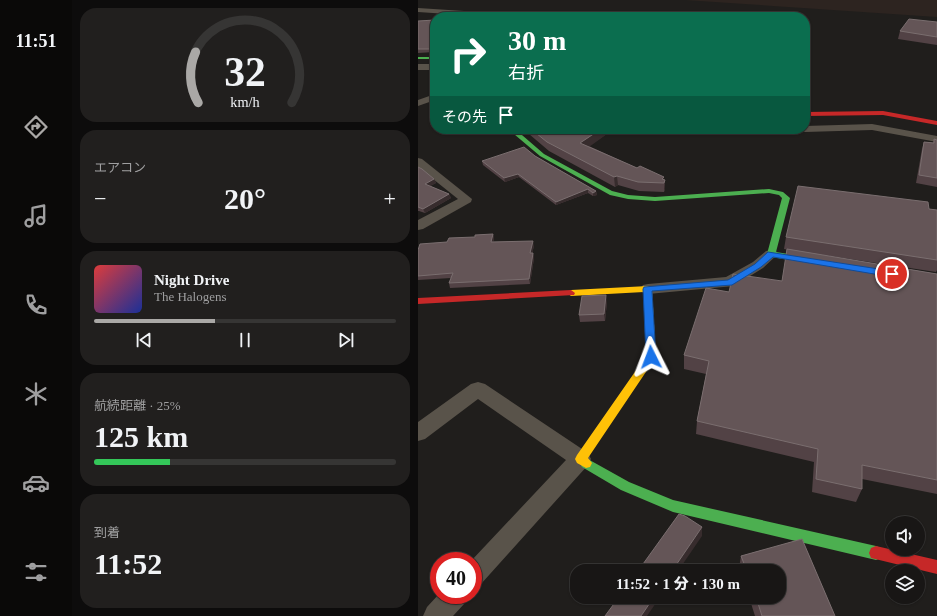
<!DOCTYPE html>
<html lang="ja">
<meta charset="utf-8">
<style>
body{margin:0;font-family:"Times New Roman","Noto Sans JP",serif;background:#211f1e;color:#f1f3f6;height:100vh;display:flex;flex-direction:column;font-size:15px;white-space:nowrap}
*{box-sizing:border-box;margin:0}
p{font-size:13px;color:#9f9fa0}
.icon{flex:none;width:22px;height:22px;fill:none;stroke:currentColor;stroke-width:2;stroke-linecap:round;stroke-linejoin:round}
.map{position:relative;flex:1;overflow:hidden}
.drawer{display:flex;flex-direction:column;gap:8px;padding:8px;background:#0d0c0c;width:346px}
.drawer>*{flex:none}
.hud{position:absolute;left:12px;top:12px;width:380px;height:122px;border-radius:16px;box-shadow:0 1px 3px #0004,0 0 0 1px #363534;background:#0b6e4f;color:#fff;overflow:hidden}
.fabs{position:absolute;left:467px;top:516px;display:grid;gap:8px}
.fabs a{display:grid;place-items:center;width:40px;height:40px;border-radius:50%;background:#181615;box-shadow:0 1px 3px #0004,0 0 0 1px #363534;font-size:20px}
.speed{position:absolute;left:12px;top:552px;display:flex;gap:8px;font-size:20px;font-weight:700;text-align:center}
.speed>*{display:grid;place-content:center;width:52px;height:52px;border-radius:50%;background:#181615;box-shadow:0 1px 3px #0004,0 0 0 1px #363534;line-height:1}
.speed .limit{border:6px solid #d22;background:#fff;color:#111}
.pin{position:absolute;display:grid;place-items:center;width:34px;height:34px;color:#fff;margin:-17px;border:2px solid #fff;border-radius:50%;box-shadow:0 1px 4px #0007}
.me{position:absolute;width:44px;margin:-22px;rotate:357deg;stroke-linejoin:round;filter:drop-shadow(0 0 3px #0008)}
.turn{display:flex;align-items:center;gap:14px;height:84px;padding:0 12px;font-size:18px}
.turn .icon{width:52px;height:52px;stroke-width:2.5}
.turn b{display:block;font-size:28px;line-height:34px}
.then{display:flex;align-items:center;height:38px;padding:0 12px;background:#0003;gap:8px;font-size:15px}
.big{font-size:30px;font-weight:800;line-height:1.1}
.drawer .card{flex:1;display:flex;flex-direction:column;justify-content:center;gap:6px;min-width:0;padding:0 14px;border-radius:16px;background:#211f1e}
.drawer .dial{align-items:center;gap:0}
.dial svg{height:104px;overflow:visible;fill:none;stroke:#363534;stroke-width:7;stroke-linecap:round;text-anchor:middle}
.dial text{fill:#f1f3f6;stroke:none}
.song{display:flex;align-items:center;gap:12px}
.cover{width:48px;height:48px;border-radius:6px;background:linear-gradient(135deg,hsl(0 70% 55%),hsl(230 70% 35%))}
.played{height:4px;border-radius:2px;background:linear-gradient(90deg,#aaa8a6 40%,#363534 40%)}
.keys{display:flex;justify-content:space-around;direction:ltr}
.heat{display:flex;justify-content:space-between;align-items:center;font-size:22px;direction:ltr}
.charge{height:6px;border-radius:3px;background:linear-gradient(90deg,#34c759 25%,#363534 0)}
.trip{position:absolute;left:152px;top:564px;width:216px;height:40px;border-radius:16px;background:#181615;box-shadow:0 1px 3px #0004,0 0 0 1px #363534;font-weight:800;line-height:40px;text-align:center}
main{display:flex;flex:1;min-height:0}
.menu{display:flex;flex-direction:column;width:72px;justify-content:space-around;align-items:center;background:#0a0908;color:#9f9fa0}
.menu .icon{width:28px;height:28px}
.menu .on{color:#aaa8a6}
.menu b{font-size:18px;color:#f1f3f6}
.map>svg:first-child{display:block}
</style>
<main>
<nav class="menu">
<b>11:51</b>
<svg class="icon on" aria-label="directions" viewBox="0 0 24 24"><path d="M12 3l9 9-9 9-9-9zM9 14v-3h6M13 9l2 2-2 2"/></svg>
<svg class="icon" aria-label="music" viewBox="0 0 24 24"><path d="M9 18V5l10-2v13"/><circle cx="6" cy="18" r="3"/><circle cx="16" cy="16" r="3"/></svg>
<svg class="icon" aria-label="phone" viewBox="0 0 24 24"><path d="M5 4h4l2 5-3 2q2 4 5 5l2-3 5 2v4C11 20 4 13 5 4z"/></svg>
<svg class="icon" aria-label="climate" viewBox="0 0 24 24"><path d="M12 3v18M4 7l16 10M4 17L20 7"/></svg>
<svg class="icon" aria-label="car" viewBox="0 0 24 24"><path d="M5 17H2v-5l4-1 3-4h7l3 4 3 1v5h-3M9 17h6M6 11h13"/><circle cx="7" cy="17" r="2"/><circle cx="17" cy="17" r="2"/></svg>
<svg class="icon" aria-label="filters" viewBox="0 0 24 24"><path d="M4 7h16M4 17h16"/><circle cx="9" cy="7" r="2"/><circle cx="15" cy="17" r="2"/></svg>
</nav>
<section class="drawer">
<div class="card dial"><svg viewBox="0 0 100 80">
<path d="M14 69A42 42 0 1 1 86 69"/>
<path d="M14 69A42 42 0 0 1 12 30" stroke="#aaa8a6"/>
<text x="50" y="56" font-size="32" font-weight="700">32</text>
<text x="50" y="72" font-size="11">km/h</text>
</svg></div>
<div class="card"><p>エアコン</p>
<div class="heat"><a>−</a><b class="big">20°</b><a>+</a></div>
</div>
<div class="card">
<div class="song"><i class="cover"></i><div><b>Night Drive</b><p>The Halogens</p></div></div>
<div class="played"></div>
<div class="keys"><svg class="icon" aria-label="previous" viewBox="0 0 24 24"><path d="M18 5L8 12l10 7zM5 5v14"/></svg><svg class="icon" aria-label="pause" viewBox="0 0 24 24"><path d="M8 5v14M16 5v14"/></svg><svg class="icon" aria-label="next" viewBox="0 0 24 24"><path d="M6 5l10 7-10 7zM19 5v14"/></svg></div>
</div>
<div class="card"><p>航続距離 · 25%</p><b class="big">125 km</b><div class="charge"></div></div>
<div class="card"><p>到着</p><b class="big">11:52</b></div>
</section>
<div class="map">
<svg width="519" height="616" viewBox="0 0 519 616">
<rect width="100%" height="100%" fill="#201e1c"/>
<!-- built -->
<path fill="#2d2420" d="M267,0H519V17Z"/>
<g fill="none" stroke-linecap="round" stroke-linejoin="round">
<!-- street -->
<path fill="#59534a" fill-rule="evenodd" d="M0,8L107,15L111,17H74L0,12Z
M0,64H17V70H0Z
M17,94V100L0,106V100Z
M454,124L519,136V142L454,130L387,132L382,130C376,134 350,134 346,129H387V126Z
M0,158L4,159L54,199L53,202L5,229L0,230V220L40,199L0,167Z
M353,250L358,251L360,254L345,268L316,286L230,294L225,293L222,289L225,285L230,284L308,277L335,262L348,251Z
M60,382L67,384L170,453L173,459L170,465L63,584L55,588V561H53L148,460L60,399L7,439L0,441V422L53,384Z
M21,594V595H49L46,604L35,616H5L9,607Z"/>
<!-- fast -->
<path fill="#4caf50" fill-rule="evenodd" d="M0,57H17V59H0Z
M90,129H97L126,154L194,191L210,195L237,197L351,189L365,192L372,198L358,252L396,258L400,261L396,264L353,257L349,254L364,198L361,195L351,193L237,201L210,199L192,195L122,156Z
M168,458L211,482L255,500L458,546L463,548L465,553L463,558L458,560L255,512L203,490L164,467L162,463L164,459Z"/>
<!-- slow -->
<path fill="#ffc107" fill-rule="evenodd" d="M230,286L234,289L238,357L170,458L174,463L172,467L168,468L159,463L157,459L159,455L228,356L226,292L153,296L149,293L153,290Z"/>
<!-- jam -->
<path fill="#c62828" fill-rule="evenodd" d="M465,111L519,121V125L465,115L387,116V112Z
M153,290L157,293L156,295L0,304V298Z
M458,546L519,560V574L453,558L451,553L453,548Z"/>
</g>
<!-- wall -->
<path fill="#524245" d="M17,20V52H16L0,53V21Z
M519,22V45L480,39L482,31Z
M110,129H196L171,146L210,164L247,180V189L246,192L221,191L200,185L197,187L131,151L111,134Z
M516,139L519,140V187L498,183L504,149L506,142L515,143Z
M117,156L178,191L179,195L175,196L170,193L138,205L101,177L87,182L65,165L64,161Z
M0,167L16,179L18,183L12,186L31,194L33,198L7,213L1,211H0Z
M511,209L519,210V270L518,272L366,249L368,237Z
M75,234L76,239L75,242L116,246L114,253H115L116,258L112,284L32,288L31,283L33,278L0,280V250L29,242Z
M369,249L519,274V494L444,479V489L438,502L394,492L396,462L278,434L279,421L288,374L266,369V355L311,292L364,281Z
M189,302L187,321L162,322L161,315Z
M384,539L417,616H337L331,597H361V571H322L321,568L323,556Z"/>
<!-- shaded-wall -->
<path fill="#372c2d" d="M17,47V52H16L14,49Z
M183,129H196L164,152L162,143Z
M100,174L101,177L87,182L86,178Z
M199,176L200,185L197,187L196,177Z
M246,177L247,189L246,192V183L244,179Z
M16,179L18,183L8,188L7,184Z
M170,189V193L138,205V202Z
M178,191L179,195L175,196V193Z
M31,194L33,198L7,213L5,209Z
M75,234L76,239L74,246L73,242Z
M115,241L116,246L113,258L112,253Z
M115,253L116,258L112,284L111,279Z
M188,295L189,302L187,321L186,314Z
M284,527V536L260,571H254Z
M236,597H242L229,616H223Z"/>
<!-- building -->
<path fill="#645557" stroke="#7a6e6f" d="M42,13L52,14L50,17H36Z
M491,19L519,22V37L482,31Z
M17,20V47L14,49H0V21Z
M113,129H183L162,143L210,164L219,168L222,166L246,177L244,179L247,180L246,183L220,182L199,176L196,177L129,142Z
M516,139L519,140V178L501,175L506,142L516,143Z
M106,147L117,156L178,191L175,193L170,189L138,202L100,174L86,178L64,161Z
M0,167L4,169L16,179L7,184L31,194L5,209L0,207Z
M380,186L510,202L511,209L519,210V260L368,237Z
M75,234L73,242L115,241L112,253H115L111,279L31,283L35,273L0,276V250L2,244L29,242L31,238L57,237V235Z
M369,249L519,274V480L444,465V489L398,479L400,449L279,421L291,361L266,355L288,288L311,292L315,274L364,281Z
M188,295L186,314L161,315L164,296Z
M261,514L267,516L284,527L254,571H220Z
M384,539L417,616H344L338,597H361V571H329L323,556Z
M201,597H236L223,616H187Z"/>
<!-- route -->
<path fill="#1a73e8" stroke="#114b97" d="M350,252L474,271L478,274L474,277L355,257L343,267L314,285L234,291L238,357L236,360H229L228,357L225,289L226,287L310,280L337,264Z"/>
</svg>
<div class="fabs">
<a><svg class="icon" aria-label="sound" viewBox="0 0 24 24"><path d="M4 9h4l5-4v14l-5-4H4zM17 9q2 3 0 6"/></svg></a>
<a><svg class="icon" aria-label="layers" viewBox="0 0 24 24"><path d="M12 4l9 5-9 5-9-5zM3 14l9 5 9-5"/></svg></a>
</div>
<div class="speed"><div class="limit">40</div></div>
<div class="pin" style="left:474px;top:274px;background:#d93025"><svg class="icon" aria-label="arrive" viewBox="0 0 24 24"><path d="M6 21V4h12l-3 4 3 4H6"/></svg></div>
<svg class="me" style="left:233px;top:357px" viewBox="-20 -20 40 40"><path d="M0-17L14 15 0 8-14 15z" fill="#1a73e8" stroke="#fff" stroke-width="4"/></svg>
<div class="trip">11:52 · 1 分 · 130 m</div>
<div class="hud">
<div class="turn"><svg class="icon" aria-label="right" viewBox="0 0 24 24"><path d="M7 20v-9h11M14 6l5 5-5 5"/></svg><div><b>30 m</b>右折</div></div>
<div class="then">その先<svg class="icon" aria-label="arrive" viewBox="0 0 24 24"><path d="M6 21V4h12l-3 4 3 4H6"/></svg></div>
</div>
</div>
</main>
